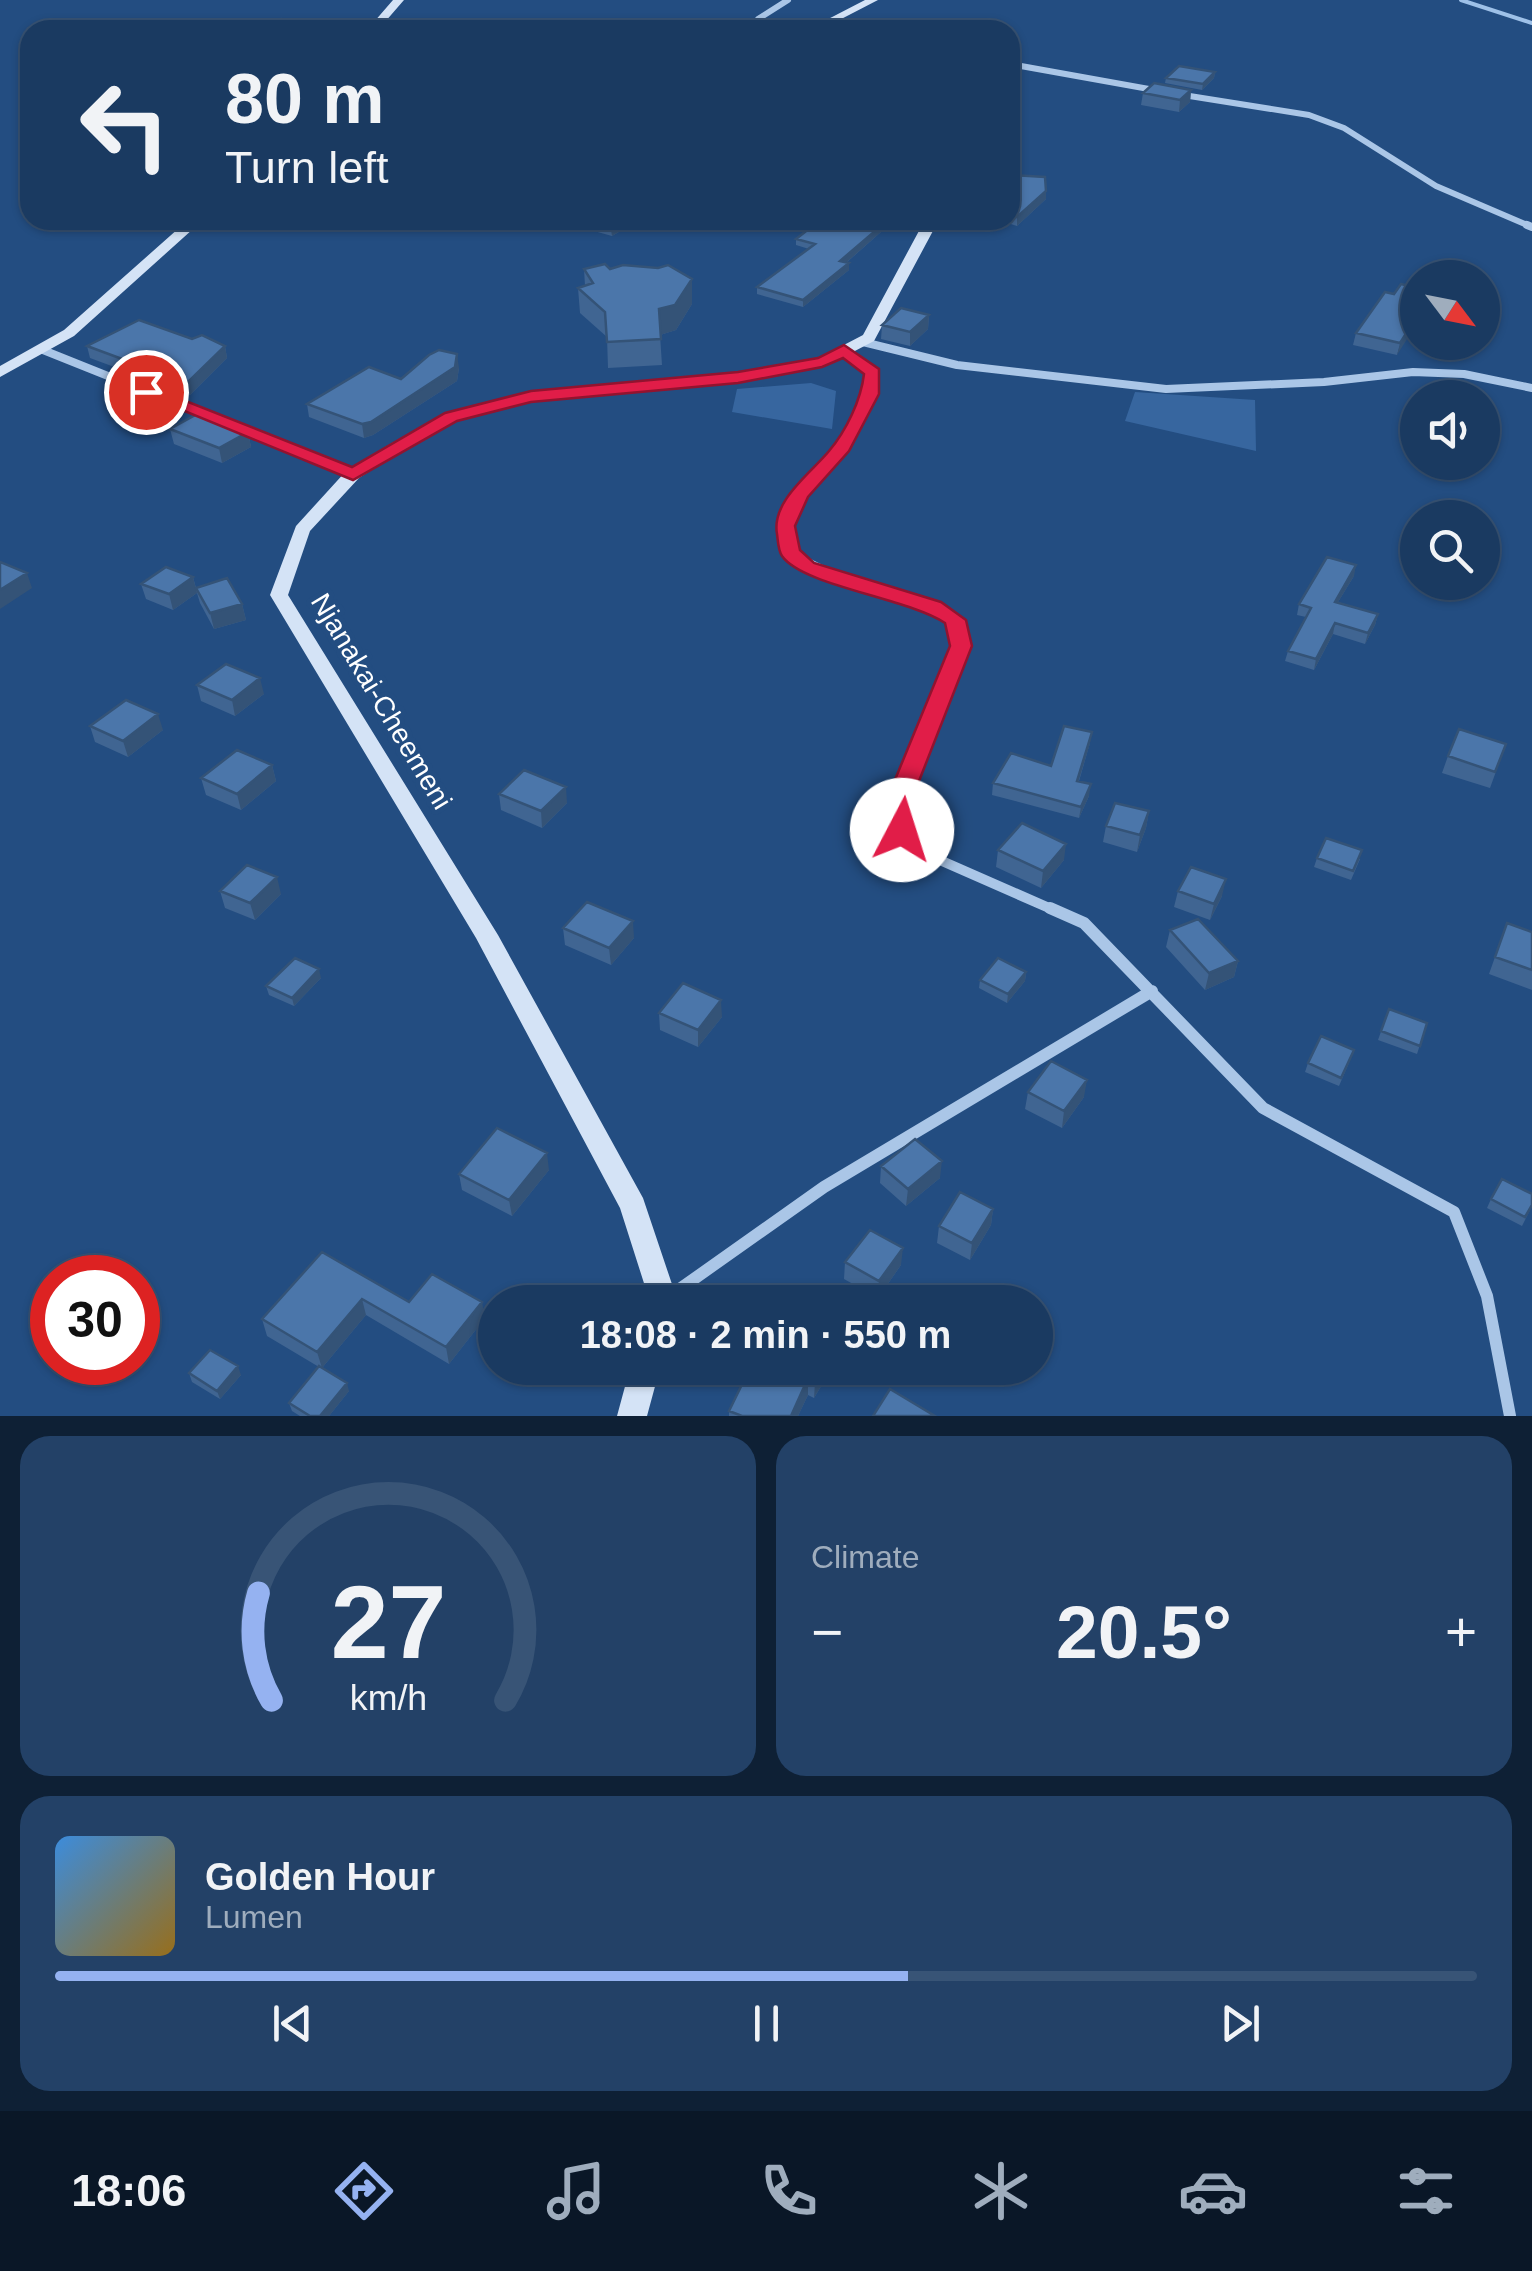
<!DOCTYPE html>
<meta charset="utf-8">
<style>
body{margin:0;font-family:Arial,sans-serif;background:#234167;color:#f1f3f6;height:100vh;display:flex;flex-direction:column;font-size:38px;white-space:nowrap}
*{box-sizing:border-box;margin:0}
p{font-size:32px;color:#9fadbd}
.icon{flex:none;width:55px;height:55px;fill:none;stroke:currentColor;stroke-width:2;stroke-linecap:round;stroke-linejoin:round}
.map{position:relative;height:1416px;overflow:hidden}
.details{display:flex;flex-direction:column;gap:20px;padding:20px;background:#0e2035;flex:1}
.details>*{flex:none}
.banner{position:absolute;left:20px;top:20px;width:1000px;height:210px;border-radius:30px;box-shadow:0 2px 8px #0004,0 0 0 2px #385476;background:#1a3a61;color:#f1f3f6;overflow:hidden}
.needle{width:65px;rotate:122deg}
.buttons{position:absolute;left:1400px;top:260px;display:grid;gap:20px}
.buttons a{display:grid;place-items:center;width:100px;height:100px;border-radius:50%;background:#1a3a61;box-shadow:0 2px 8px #0004,0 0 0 2px #385476;font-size:50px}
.speed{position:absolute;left:30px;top:1255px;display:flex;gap:20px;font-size:50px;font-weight:700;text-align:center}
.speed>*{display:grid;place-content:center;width:130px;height:130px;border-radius:50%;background:#1a3a61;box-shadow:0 2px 8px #0004,0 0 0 2px #385476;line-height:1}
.speed .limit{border:15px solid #d22;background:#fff;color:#111}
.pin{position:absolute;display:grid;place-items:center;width:85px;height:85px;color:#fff;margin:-42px;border:5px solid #fff;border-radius:50%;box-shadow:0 2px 10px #0007}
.me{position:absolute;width:110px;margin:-55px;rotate:5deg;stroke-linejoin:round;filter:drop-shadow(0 0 8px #0008)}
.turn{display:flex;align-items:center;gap:35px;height:210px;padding:0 40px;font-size:45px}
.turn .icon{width:130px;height:130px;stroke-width:2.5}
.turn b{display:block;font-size:70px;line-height:85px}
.big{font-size:75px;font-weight:700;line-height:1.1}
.details .widget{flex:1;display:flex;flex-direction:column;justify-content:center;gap:15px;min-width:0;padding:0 35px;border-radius:30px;background:#234167}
.details .dial{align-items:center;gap:0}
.dial svg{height:260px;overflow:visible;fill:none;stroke:#385476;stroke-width:7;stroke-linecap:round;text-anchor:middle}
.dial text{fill:#f1f3f6;stroke:none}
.song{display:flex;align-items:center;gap:30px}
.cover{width:120px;height:120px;border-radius:15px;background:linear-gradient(135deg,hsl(210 70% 55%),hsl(40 70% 35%))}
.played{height:10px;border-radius:5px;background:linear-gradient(90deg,#95b2f1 60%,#385476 60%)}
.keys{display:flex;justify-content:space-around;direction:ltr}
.heat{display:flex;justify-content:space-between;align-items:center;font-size:55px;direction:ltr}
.details .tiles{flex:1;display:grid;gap:20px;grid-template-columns:1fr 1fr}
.widget:last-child{grid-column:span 2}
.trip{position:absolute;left:478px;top:1285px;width:575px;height:100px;border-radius:50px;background:#1a3a61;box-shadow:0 2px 8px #0004,0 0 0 2px #385476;font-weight:700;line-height:100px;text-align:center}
.dock{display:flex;height:160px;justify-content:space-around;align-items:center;background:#0a1727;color:#9fadbd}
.dock .icon{width:70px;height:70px}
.dock .selected{color:#95b2f1}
.dock b{font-size:45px;color:#f1f3f6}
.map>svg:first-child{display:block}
</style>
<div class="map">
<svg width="1532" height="1416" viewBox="0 0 1532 1416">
<rect width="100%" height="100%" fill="#234d81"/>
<!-- green -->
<path fill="#37669f" d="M811,383L836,391L832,429L732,412L737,389Z
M1135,392L1255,400L1256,451L1125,421Z"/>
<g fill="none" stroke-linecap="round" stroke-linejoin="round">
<!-- stream -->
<path stroke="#9ec1e8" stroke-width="4" d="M1461,0L1532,23"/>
<!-- street-far3 -->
<path stroke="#aac6e7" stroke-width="6" d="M826,22L863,30
M767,30L756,23L758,19L788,0
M1010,64L1160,91
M1177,94L1309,115L1344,128L1436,186L1532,227"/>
<!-- street-far2 -->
<path stroke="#aac6e7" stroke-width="8" d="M1527,225L1532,227
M863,342L957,365L1166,389L1324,382L1413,372L1464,374L1532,388
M43,350L353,474
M789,524C796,494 821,476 838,453C856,429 867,402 872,373L844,350"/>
<!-- street-far1 -->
<path stroke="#aac6e7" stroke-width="10" d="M790,521V552C840,587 902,591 955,620L961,646L897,804L902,831L926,854L1056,911"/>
<!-- street -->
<path stroke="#aac6e7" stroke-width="12" d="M1050,908L1084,923L1263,1108L1454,1212L1487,1296L1510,1416
M667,1298L824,1187L1152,991"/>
<!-- secondary -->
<path fill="#d4e3f6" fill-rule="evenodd" d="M393,0H404L378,30H367Z
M865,0H878L820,30H807Z
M188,220H203L74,336L0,377V366L64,330Z
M918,220H932L934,229L874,341L828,365L738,382L531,401L457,420L404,449L359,478L310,531L288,595L498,935L643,1198L678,1302H650L620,1208L476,938L270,595L296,526L347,470L392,443L445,414L531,391L738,372L819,358L863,335L920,229Z
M630,1368H660L647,1416H617Z"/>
</g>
<!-- wall -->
<path fill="#406592" d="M1215,72L1214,78L1202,90L1165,83L1166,78Z
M1191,90L1190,102L1179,112L1141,105L1143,93Z
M1010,175L1046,199L1017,226L998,220H1010Z
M576,220H639L612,236L576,226Z
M792,220H872L869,223L881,226V232L846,263H849V270L803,307L757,294V287L809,249L796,245V239L809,229L792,225Z
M584,269H610L692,279V304L676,330L660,335L662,365L608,368L607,337L580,313L578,288L585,286Z
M1418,288L1397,355L1353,345L1356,333L1394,294Z
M929,315L928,329L910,346L881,339L882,325Z
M87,346H225L227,358L190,395L90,358Z
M459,368L457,381L373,435L364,438L309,417L307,404L401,379Z
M170,429L248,432L251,447L222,463L174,444Z
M1354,576L1338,602L1378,614L1375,625L1365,644L1333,634L1314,670L1285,661L1288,651L1306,617L1297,615L1299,604Z
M193,577L196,588L242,604L246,620L214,629L200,603L197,593L173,610L146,599L141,584Z
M197,685L264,694L235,716L201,701Z
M90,726L163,730L128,757L95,742Z
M1090,743L1079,781L1089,796L1079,818L992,795L993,783L1051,766Z
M1506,744L1490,788L1442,773L1448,756Z
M272,765L276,781L241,810L206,795L201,778Z
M499,794L567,803L542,828L501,810Z
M1149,811L1146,828L1137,852L1103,842L1106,826Z
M998,850L1064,860L1041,888L996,867Z
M1317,858L1360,859L1351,880L1314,867Z
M220,891L281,894L255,920L225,908Z
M1178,891L1222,896L1210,920L1174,907Z
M1507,923L1532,932V990L1489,974Z
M563,928L634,938L611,965L565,945Z
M1170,930L1238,961L1234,977L1205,990L1166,947Z
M1026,972L1025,981L1007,1003L979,988L980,980Z
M321,978L294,1006L269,995L266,986Z
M1389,1009L1427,1023L1417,1054L1378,1040Z
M659,1013L722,1017L698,1047L660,1030Z
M1351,1058L1339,1086L1305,1072L1308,1063Z
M1028,1092L1084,1097L1062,1128L1025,1109Z
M881,1166L940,1178L906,1206L880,1183Z
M549,1170L512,1216L462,1190L459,1174Z
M1491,1199L1532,1206L1522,1226L1487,1208Z
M993,1209L991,1225L970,1260L937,1243L939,1226Z
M322,1252L409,1302L485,1318L449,1364L366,1315L322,1368L349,1391L329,1416H300L292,1411L289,1403L319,1367L267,1336L262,1319Z
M845,1262L901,1265L878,1298L844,1279Z
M832,1368L814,1398L808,1395L798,1416H729V1411Z
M189,1373L241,1375L220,1399L192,1382Z"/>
<!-- shaded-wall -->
<path fill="#345377" d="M1215,72L1214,78L1202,90L1203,84Z
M1191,90L1190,102L1179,112L1180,100Z
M1046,191V199L1017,226V217Z
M628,220H639L612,236L611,230Z
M881,226V232L840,268V261Z
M849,263V270L803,307V300Z
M692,279V304L676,330L660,335L659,309Z
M929,315L928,329L910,346V332Z
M1418,315V322L1397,355L1400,343Z
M225,346L227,358L190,395L187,383Z
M457,354L459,368L457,381L373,435L364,438L362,424Z
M248,432L251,447L222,463L219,448Z
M1356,565L1354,576L1332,612L1335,602Z
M27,573L32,588L0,609V590Z
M193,577L197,593L173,610L169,594Z
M242,604L246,620L214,629L210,613Z
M1378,614L1375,625L1365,644L1368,633Z
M1335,623L1333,634L1314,670L1316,659Z
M260,678L264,694L235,716L232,700Z
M158,714L163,730L128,757L123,741Z
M1092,732L1090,743L1075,792L1077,781Z
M272,765L276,781L241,810L237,794Z
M1091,784L1089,796L1079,818L1081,807Z
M566,787L567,803L542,828L541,811Z
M1149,811L1146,828L1137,852L1140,835Z
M1066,844L1064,860L1041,888L1043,871Z
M277,877L281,894L255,920L250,903Z
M1226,879L1222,896L1210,920L1214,904Z
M633,921L634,938L611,965L609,948Z
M1238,961L1234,977L1205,990L1209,973Z
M319,969L321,978L294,1006L292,998Z
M1026,972L1025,981L1007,1003L1008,994Z
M721,1000L722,1017L698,1047V1030Z
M1087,1080L1084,1097L1062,1128L1064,1111Z
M547,1153L549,1170L512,1216L509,1200Z
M942,1161L940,1178L906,1206L908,1189Z
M993,1209L991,1225L970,1260L972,1243Z
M903,1248L901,1265L878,1298L879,1281Z
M362,1299L366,1315L322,1368L317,1352Z
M482,1302L485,1318L449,1364L446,1347Z
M238,1366L241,1375L220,1399L217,1391Z
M823,1368H832L814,1398L815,1382Z
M808,1378V1395L798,1416H791Z
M347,1383L349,1391L329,1416H320Z"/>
<!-- building -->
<path fill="#4b76aa" stroke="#345377" stroke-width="2.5" d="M281,19L316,28L311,30H253Z
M1179,66L1215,72L1203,84L1166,78Z
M1154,83L1191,90L1180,100L1143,93Z
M1010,175L1045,177L1046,191L1017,217L1010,215Z
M578,220H628L611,230Z
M798,220H864L862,221L881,226L840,261L849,263L803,300L757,287L815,244L796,239L815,224Z
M605,264L610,269L623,265L658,268L668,265L692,279L675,305L659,309L661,339L607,342L605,312L578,288L593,283L584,269Z
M1401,284L1418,288V315L1400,343L1356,333L1385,292L1394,294Z
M901,308L929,315L910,332L882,325Z
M139,320L192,339L202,335L225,346L187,383L87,346Z
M439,350L457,354L455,367L371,422L362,424L307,404L369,367L401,379L429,355Z
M199,413L248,432L219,448L170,429Z
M1327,557L1356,565L1335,602L1378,614L1368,633L1335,623L1316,659L1288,651L1311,608L1299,604Z
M0,562L27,573L0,590Z
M166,567L193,577L169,594L141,584Z
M227,578L242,604L210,613L196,588Z
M226,664L260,678L232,700L197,685Z
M126,700L158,714L123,741L90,726Z
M1064,726L1092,732L1077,781L1091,784L1081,807L993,783L1011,753L1051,766Z
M1459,729L1506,744L1495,772L1448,756Z
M237,750L272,765L237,794L201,778Z
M524,770L566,787L541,811L499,794Z
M1115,803L1149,811L1140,835L1106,826Z
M1022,823L1066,844L1043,871L998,850Z
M1326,838L1362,850L1353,871L1317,858Z
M247,865L277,877L250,903L220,891Z
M1191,867L1226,879L1214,904L1178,891Z
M587,902L633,921L609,948L563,928Z
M1198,919L1238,961L1209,973L1170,930Z
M1507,923L1532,932V970L1495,957Z
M295,958L319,969L292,998L266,986Z
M998,958L1026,972L1008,994L980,980Z
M683,983L721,1000L698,1030L659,1013Z
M1389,1009L1427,1023L1420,1046L1381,1031Z
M1321,1036L1354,1050L1341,1078L1308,1063Z
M1051,1061L1087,1080L1064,1111L1028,1092Z
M497,1128L547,1153L509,1200L459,1174Z
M915,1139L942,1161L908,1189L881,1166Z
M1502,1179L1532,1194V1205L1525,1217L1491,1199Z
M960,1192L993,1209L972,1243L939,1226Z
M870,1230L903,1248L879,1281L845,1262Z
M322,1252L409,1302L432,1274L482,1302L446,1347L362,1299L317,1352L262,1319Z
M210,1350L238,1366L217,1391L189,1373Z
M319,1366L347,1383L320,1416H310L289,1403Z
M750,1368H823L815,1382L808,1378L791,1416H742L729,1411Z
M890,1389L935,1416H873Z"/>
<!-- route -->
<path fill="#e11d48" stroke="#92132f" stroke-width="2.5" d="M844,345L879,369V394L849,451L808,497L795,526L800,550L814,563L941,602L966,620L972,646L910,804L914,830L902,839L890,830L885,804L950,646L945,623C907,598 803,586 782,556C778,550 778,541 777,534C771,501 811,473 829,451C846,431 861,400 864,374L843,358L822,367L738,383L531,402L457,421L353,480L138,392L146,386L153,388L352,467L445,413L531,391L738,372L818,358Z"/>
<g text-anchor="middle" stroke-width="10" stroke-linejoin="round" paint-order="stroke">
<!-- street labels -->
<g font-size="28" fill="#fff" stroke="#234d81">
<text transform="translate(382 701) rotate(59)" y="10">Njanakai-Cheemeni</text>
</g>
</g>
</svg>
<div class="buttons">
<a><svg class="needle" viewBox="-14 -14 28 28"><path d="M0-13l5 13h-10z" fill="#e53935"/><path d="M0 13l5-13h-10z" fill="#9fadbd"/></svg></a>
<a><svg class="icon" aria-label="sound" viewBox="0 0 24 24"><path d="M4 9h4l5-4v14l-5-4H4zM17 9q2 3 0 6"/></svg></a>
<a><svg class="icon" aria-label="search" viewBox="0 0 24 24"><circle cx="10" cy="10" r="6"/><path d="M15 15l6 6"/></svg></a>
</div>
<div class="speed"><div class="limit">30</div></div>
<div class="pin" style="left:146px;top:392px;background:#d93025"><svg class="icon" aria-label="arrive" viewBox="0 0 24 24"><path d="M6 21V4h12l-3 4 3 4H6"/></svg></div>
<svg class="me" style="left:902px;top:830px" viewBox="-20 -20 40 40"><circle r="19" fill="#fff"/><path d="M0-13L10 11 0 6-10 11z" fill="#e11d48"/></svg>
<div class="trip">18:08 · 2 min · 550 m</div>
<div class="banner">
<div class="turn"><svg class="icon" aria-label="left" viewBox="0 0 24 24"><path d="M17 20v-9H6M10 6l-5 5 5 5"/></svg><div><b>80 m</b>Turn left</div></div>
</div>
</div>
<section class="details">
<div class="tiles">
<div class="widget dial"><svg viewBox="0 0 100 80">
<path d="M14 69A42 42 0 1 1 86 69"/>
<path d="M14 69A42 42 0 0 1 10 36" stroke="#95b2f1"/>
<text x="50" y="56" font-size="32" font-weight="700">27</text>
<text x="50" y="72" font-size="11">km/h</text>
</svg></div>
<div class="widget"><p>Climate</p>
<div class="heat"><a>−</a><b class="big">20.5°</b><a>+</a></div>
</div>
<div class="widget">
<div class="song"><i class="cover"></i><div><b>Golden Hour</b><p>Lumen</p></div></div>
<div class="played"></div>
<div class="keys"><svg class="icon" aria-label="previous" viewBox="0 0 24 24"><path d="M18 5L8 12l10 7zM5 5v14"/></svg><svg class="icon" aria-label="pause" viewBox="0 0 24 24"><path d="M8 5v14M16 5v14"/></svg><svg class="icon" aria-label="next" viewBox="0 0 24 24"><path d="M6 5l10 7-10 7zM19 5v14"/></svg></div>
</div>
</div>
</section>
<nav class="dock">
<b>18:06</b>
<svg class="icon selected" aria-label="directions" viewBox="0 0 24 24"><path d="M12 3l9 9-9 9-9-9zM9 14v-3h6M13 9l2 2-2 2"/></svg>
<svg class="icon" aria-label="music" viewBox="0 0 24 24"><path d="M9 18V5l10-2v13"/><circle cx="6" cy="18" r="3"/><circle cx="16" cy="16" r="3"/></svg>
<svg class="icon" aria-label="phone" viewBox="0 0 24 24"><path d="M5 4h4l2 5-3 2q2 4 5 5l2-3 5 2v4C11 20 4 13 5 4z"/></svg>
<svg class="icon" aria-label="climate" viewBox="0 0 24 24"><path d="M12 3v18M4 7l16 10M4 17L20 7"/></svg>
<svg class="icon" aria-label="car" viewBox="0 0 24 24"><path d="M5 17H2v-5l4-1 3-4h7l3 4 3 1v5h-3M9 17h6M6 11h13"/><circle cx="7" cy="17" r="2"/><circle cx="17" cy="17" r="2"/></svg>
<svg class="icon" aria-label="filters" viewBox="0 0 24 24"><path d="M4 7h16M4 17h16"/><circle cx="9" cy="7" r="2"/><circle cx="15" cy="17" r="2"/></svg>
</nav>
